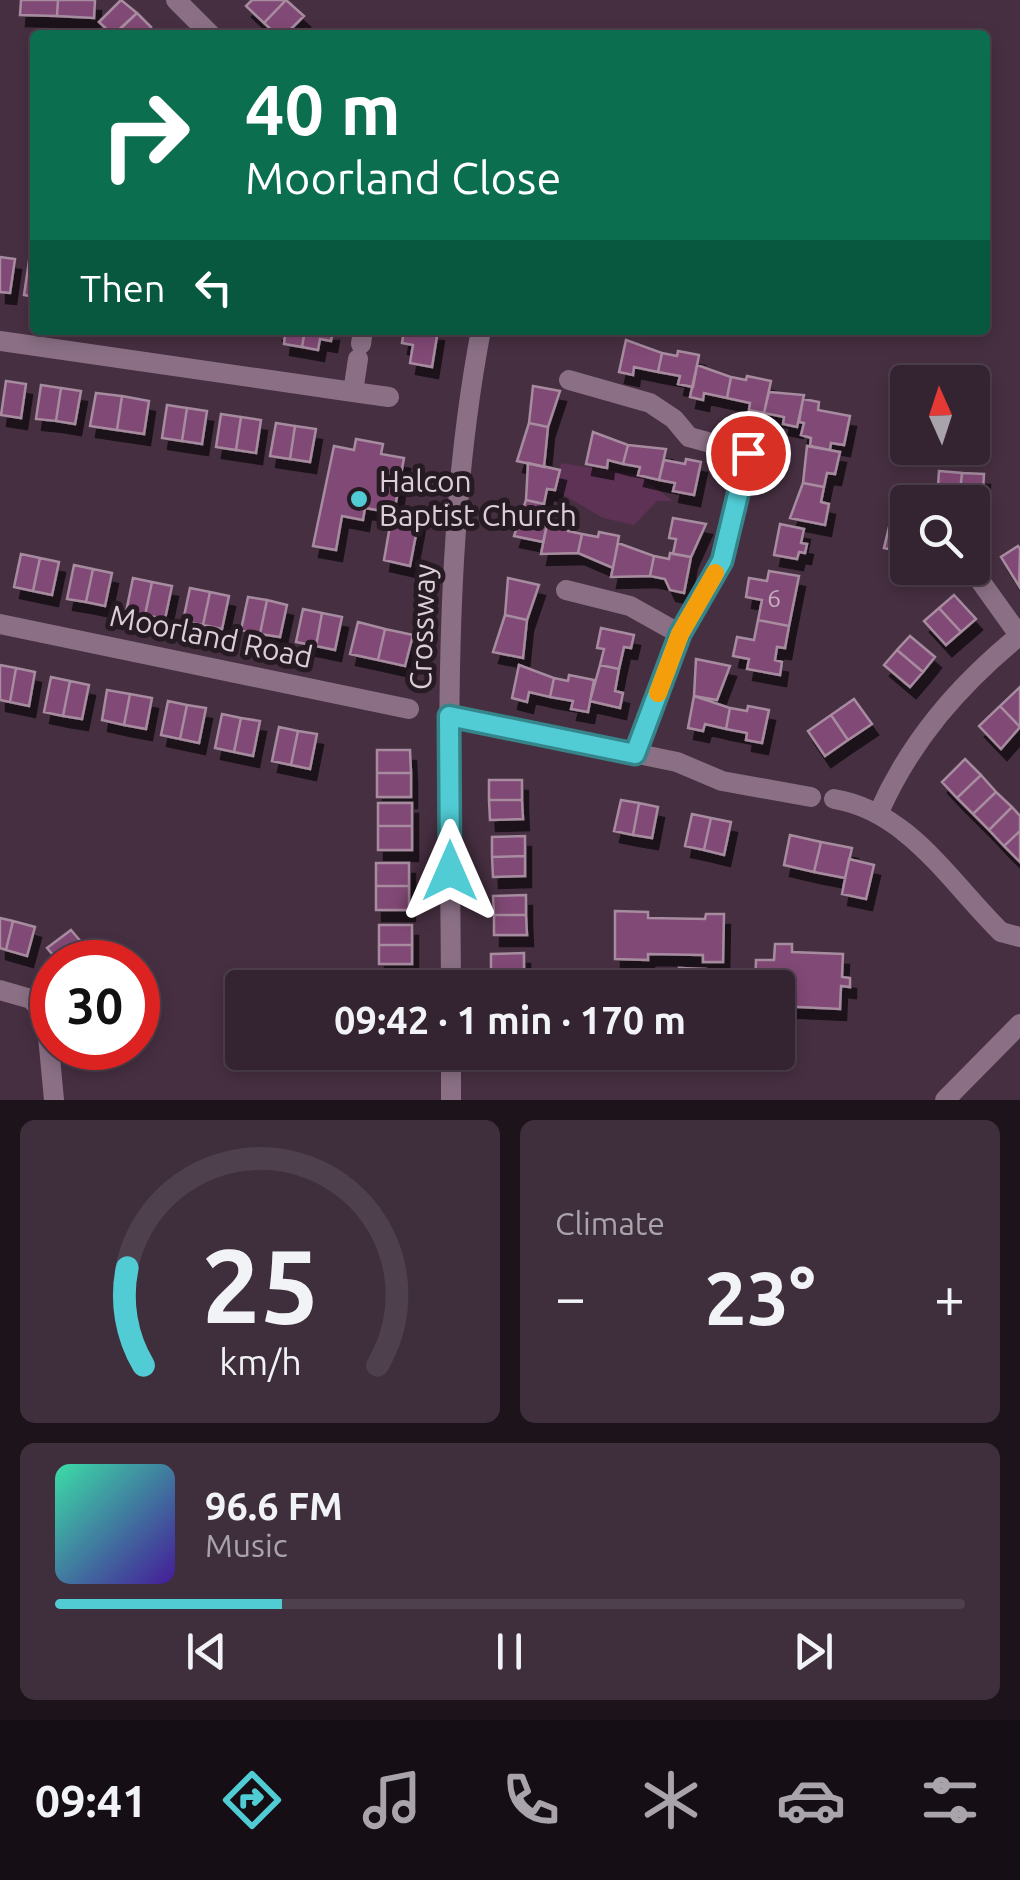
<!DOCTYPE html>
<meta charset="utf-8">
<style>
body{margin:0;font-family:Ubuntu,sans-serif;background:#3f2f3d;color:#f1f3f6;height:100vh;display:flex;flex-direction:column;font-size:38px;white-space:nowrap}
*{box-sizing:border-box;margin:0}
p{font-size:32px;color:#a9a4ab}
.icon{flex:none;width:55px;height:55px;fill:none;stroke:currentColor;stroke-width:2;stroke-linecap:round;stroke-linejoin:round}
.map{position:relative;height:1100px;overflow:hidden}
.side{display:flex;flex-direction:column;gap:20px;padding:20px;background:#1d131b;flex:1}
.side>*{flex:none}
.banner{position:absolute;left:30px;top:30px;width:960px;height:305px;border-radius:10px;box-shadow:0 5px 15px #0003,0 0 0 2px #4e404d;background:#0b6e4f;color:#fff;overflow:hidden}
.needle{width:65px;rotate:357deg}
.fabs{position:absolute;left:890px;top:365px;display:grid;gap:20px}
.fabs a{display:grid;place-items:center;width:100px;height:100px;border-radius:10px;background:#342331;box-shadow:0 5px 15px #0003,0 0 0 2px #4e404d;font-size:50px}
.speed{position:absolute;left:30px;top:940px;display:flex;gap:20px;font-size:50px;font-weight:700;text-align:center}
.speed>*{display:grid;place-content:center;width:130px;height:130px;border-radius:50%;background:#342331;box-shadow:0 5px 15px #0003,0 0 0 2px #4e404d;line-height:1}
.speed .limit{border:15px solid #d22;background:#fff;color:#111}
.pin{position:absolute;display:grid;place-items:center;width:85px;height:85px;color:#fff;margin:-42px;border:5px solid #fff;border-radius:50%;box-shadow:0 2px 10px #0007}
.me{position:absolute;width:110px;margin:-55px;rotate:0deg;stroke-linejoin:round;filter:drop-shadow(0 0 8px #0008)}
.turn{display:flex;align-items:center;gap:35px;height:210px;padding:0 50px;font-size:45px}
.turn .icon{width:130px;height:130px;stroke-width:2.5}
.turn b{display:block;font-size:70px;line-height:85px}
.then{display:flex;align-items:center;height:95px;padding:0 50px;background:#0003;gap:20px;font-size:38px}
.big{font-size:75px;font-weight:600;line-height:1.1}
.side .tile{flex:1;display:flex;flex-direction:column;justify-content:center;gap:15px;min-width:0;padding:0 35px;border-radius:15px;background:#3f2f3d}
.side .dial{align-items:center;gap:0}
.dial svg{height:260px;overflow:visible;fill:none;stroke:#4e404d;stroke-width:7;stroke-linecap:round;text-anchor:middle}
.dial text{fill:#f1f3f6;stroke:none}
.song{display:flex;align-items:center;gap:30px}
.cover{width:120px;height:120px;border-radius:15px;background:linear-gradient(135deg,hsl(160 70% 55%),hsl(260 70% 35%))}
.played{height:10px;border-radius:5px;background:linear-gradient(90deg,#51ccd5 25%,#4e404d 25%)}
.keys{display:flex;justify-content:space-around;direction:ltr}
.heat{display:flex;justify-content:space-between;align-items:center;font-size:55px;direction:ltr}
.side .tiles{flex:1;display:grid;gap:20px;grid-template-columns:1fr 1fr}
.tile:last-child{grid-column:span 2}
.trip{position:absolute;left:225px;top:970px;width:570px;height:100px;border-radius:10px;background:#342331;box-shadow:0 5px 15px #0003,0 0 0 2px #4e404d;font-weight:600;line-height:100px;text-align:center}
.dock{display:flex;height:160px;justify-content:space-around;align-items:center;background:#150e14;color:#a9a4ab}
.dock .icon{width:70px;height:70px}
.dock .current{color:#51ccd5}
.dock b{font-size:45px;color:#f1f3f6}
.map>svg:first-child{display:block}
</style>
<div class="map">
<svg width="1020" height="1100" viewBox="0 0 1020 1100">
<defs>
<filter id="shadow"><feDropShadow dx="6" dy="11" stdDeviation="0" flood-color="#0009"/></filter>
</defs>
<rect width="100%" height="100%" fill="#462f41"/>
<!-- green -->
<path fill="#5d3254" d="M561,463L638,475L673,501H657L634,525L603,518L555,490Z"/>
<!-- building -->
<path fill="#814875" stroke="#a78ca0" stroke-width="2.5" filter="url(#shadow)" d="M21,0H58L57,16L20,15Z
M58,0H95L94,18L57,16Z
M121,0L137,13L113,35L99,22Z
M252,0H286L264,23L246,6Z
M286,0L304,16L285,35H277L264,23Z
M137,13L151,27L143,35H114Z
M0,257L15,259L10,293L0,292Z
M29,261L35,262V297L24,295Z
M276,330H305L302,347L284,344L285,334Z
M305,330H333L331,341L320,339L318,350L302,347Z
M417,330H438L432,367L410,363L413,345L402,343L404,331Z
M626,340L662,353L658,372L634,367L633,375L619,372Z
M678,351L699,355L693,387L678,384L680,376L658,372L662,353L677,356Z
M697,365L731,377L727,398L704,393L703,400L690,397Z
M747,376L771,381L764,413L749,410L750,403L727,398L731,377L746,380Z
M6,381L26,384L21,418L1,415Z
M41,385L61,388L56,421L36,419Z
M533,386L560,391L548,427L529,423Z
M61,388L81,391L75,424L56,421Z
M769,392L804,395L797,427L783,424L784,417L764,413Z
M96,393L122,396L117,430L90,426Z
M122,396L149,401L144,434L117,430Z
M803,399L819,402L818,410L850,416L844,445L831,443L830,450L810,446L811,438L801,435L804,423L799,422Z
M167,405L187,408L182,441L162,438Z
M187,408L207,411L202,444L182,441Z
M221,414L241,417L236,450L216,447Z
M241,417L261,420L256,453L236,450Z
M276,423L295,426L290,459L270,456Z
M529,423L548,427L544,467L517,461Z
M295,426L316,429L310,462L290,459Z
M593,432L628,445L623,464L608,460L607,468L586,464Z
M356,439L383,444L381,454L404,458L394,513L365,508L363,520L342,516L336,550L313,546L334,446L354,450Z
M628,445L666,449L659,480L638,475L640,467L623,464Z
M807,446L840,452L835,474L827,473L824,487L803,483Z
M686,459L701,462L694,495L673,491L675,483L659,480L664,460L685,464Z
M528,463L560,470L555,490L547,489L544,504L526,500Z
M939,471L962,473L959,502H937Z
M962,473L984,474L982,507L959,502Z
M803,483L824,487L821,502L829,504L825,525L790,518Z
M526,500L544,504L541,519L548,520L543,542L514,536Z
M893,506L908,509V531L889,527Z
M392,514L419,519L410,566L384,560Z
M673,518L706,524L691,557L673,554L676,539L669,538Z
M548,520L569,524L568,531L582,534L578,553L541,554Z
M780,524L804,529L801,543L807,544L805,553L799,552L797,559L774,555Z
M889,527L908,531V553L884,548Z
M599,532L619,536L613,568L578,553L582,534L598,537Z
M618,543L654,556L650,576L611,577Z
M1018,546L1020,549L1019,586L1001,557Z
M670,553L691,557L684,593L670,590L665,579L650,576L654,556L669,559Z
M21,554L40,558L33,591L14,587Z
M40,558L59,562L52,595L33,591Z
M74,565L93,569L86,602L67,599Z
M93,569L112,573L105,606L86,602Z
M769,571L799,576L789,626L758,620L762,600L746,597L749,578L767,581Z
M133,578L152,582L145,615L126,612Z
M508,578L539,585L527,620L505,615Z
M152,582L172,586L165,619L145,615Z
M190,588L210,592L203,625L183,621Z
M210,592L229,596L222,629L203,625Z
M954,595L976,619L961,632L939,608Z
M248,597L267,600L260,634L241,630Z
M267,600L287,605L280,637L260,634Z
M939,608L961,632L946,645L924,621Z
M303,609L322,613L316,646L296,642Z
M322,613L342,617L335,650L316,646Z
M505,615L527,620L523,658L493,652Z
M758,620L789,626L785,648L777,647L775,660L782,662L780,675L747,669L749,659L733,656L737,637L754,640Z
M358,622L385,629L378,660L350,654Z
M601,628L634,635L631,648L624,647L619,669L600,665L604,649L597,648Z
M385,629L413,635L405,666L378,660Z
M910,636L935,657L923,672L897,650Z
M897,650L923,672L910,687L884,665Z
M696,659L730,666L717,700L694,696Z
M0,665L16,668L10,702L0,700Z
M519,665L554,678L550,697L529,692L527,702L512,698Z
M600,665L619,669L615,691L623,693L620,708L590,701Z
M16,668L35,672L29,706L10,702Z
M569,675L594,680L588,712L571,709L573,701L550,697L554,678L568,681Z
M51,677L70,681L63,716L44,712Z
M70,681L89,685L82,719L63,716Z
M1020,687V727L1000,706Z
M107,690L130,694L124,725L102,720Z
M130,694L152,698L146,729L124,725Z
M694,696L730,708L726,729L705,724L703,731L688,728Z
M854,699L872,724L848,740L831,715Z
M168,701L187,705L180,739L161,735Z
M187,705L206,708L199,743L180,739Z
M748,706L769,710L762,743L746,740L747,733L726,729L730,708L747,711Z
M1000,706L1020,727L1001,749L979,726Z
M222,714L241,718L234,752L215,748Z
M831,715L848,740L825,756L808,731Z
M241,718L260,721L253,756L234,752Z
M279,727L298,731L291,765L272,761Z
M298,731L317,734L310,769L291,765Z
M377,750H410L411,773H377Z
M965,759L981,775L957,798L942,782Z
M377,773H411V797H377Z
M981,775L996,792L973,814L957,798Z
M489,780H522V800H489Z
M996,792L1012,807L989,830L973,814Z
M489,800H522L523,819L490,820Z
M621,800L639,803L633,835L614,831Z
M378,803H412V826H378Z
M639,803L658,807L652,838L633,835Z
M1012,807L1020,816V831L1004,846L989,830Z
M692,814L711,818L704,850L685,846Z
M711,818L731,822L724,855L704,850Z
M378,826H412V850H378Z
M1020,831V862L1004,846Z
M790,835L821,842L814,872L784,865Z
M525,836V856L492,857V837Z
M821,842L852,848L845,878L814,872Z
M525,856V876L493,877L492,857Z
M849,859L874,865L866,899L842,894Z
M376,863H409V886H376Z
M376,886H409V910H376Z
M526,895V915H494L493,896Z
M615,911L648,912V918L705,919L706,914H724L723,962H703V955L648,954V960L615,959Z
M494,915H526L527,935H494Z
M0,918L13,921L6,950L0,948Z
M13,921L35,927L27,956L6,950Z
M379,925H412V945H379Z
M71,930L88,950L72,962H59L47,948Z
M775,944H792V952L843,954L842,977L850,978V987L841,986L840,1009L778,1006V988H755L756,960H774Z
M379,945H412V964H379Z
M524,953V973H491V954Z
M679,968L705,969V988H678Z
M491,973H524V988H491Z"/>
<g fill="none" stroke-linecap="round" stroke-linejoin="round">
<!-- minor -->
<path stroke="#8b7085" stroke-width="20" d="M176,0L211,35
M0,341L353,392L358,359
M361,344L363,330
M569,380L650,403L674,419L689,437L748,453L722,561L680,634L635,753
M353,392L389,397
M748,453L754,421
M971,568L1019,635
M566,590L630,606L680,634
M0,624L409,709
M449,715L677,762L722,781L811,797
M834,799C908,811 950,882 1001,932L1020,937
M879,812C911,740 959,685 1020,635
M451,988C450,769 440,545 481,330
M0,990L31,999L46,1015L54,1100
M451,1052V1100
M945,1100L1020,1024"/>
</g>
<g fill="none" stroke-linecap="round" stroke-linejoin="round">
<!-- route casing -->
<g stroke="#35858a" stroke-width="25">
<path id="route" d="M450,871L449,716L635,754L680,634L722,561L748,453"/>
</g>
<!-- route -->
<use href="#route" stroke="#51ccd5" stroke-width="18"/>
<!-- slow -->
<path stroke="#f59e0b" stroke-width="18" d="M658,693L680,634L715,573"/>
</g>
<!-- markers -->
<circle fill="#51ccd5" stroke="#261b23" stroke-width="4" cx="359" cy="499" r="10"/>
<g text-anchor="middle" stroke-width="10" stroke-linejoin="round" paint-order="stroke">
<!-- number labels -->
<g font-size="25" fill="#c5acbf">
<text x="774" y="607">6</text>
</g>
<!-- poi labels -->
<g font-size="30" fill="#dccdd8" stroke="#261b23" text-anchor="start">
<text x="379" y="492">Halcon<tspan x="379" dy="34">Baptist Church</tspan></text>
</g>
<!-- street labels -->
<g font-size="30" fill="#dccdd8" stroke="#261b23">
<text transform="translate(423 627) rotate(-88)" y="10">Crossway</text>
<text transform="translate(211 637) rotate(12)" y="10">Moorland Road</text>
</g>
</g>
</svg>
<div class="fabs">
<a><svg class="needle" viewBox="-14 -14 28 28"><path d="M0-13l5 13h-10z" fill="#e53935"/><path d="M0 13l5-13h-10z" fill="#a9a4ab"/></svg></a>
<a><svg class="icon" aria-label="search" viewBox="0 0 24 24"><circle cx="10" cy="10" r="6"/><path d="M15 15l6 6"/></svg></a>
</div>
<div class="speed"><div class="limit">30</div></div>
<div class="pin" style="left:748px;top:453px;background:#d93025"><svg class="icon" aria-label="arrive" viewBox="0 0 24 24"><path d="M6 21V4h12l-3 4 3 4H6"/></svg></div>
<svg class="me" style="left:450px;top:871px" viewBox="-20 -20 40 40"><path d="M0-17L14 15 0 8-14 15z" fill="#51ccd5" stroke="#fff" stroke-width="4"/></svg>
<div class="trip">09:42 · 1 min · 170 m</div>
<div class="banner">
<div class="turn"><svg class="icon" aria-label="right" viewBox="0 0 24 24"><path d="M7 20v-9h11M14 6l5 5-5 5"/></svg><div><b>40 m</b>Moorland Close</div></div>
<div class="then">Then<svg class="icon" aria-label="left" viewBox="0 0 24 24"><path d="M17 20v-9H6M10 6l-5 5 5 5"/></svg></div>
</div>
</div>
<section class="side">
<div class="tiles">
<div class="tile dial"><svg viewBox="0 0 100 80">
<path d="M14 69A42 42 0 1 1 86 69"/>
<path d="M14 69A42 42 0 0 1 9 39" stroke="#51ccd5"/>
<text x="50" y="56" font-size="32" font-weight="700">25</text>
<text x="50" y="72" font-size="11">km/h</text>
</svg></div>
<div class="tile"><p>Climate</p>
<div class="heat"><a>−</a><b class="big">23°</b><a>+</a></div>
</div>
<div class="tile">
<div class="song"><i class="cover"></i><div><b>96.6 FM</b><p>Music</p></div></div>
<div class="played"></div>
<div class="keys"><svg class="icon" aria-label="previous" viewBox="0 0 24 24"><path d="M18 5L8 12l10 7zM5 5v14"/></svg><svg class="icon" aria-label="pause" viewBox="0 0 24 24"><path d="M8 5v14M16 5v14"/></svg><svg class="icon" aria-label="next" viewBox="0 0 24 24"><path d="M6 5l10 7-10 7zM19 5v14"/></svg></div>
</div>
</div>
</section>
<nav class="dock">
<b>09:41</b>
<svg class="icon current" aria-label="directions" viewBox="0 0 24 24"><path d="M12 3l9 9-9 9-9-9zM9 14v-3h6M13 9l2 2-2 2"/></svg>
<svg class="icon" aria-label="music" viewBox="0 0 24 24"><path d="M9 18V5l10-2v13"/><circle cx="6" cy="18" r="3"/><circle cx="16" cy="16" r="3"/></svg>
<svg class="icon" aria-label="phone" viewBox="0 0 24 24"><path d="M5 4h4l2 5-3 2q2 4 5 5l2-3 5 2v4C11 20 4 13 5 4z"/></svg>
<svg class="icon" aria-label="climate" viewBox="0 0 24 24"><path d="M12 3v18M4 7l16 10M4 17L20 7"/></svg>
<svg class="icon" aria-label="car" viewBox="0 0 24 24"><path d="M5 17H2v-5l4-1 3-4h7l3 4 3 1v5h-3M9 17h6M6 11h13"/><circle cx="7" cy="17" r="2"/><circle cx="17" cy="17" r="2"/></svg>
<svg class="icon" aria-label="filters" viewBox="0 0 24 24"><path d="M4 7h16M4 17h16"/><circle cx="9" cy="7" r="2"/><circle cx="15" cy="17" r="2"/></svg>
</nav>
